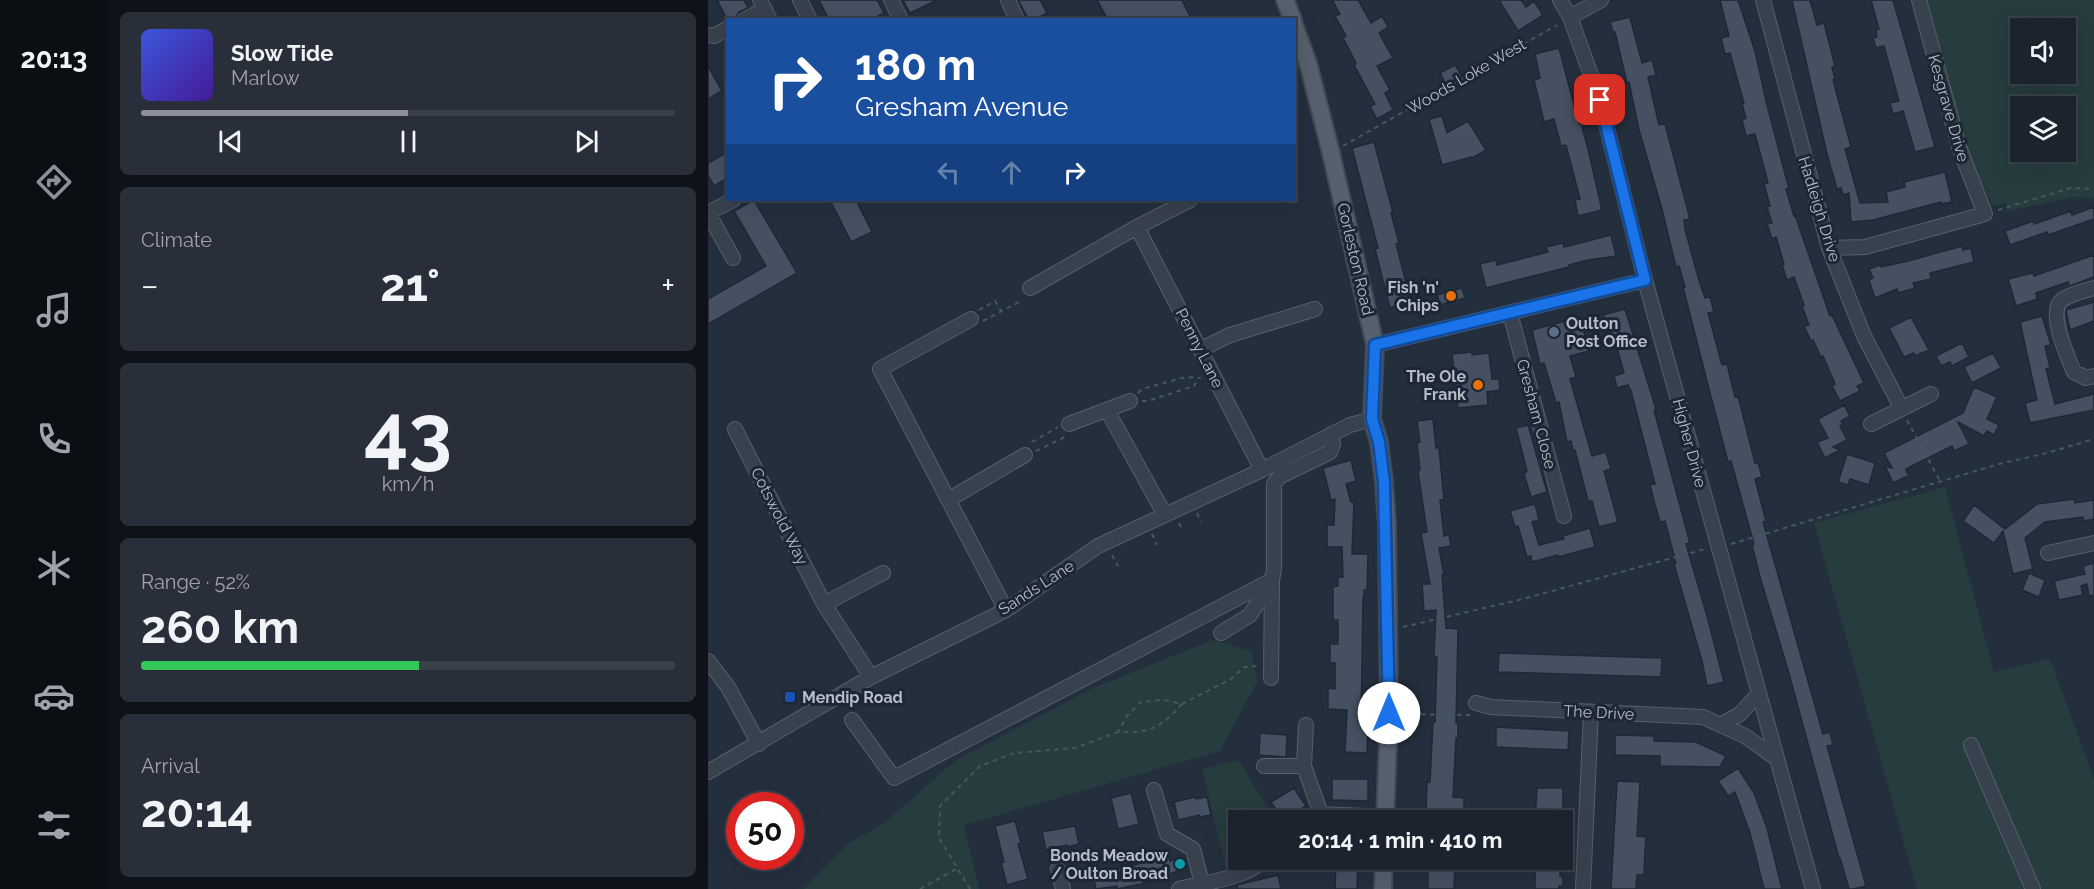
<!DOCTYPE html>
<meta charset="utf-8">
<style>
body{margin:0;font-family:Raleway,sans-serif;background:#282f3a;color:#f1f3f6;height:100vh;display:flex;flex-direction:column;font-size:22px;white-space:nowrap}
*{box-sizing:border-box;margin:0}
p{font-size:20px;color:#a0a4aa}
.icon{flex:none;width:33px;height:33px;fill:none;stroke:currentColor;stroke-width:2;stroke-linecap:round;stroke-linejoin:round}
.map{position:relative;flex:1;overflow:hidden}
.side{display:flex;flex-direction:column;gap:12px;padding:12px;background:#0f1319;width:600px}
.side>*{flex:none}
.top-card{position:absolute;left:18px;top:18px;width:570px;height:183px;border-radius:0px;box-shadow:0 6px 24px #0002,0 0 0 2px #39404a;background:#1a4fa0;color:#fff;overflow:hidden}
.tools{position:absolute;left:1302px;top:18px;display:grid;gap:12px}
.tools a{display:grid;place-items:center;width:66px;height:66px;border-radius:0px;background:#1b232e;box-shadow:0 6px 24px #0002,0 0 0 2px #39404a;font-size:30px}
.speed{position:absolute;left:18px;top:792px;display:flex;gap:12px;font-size:30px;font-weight:700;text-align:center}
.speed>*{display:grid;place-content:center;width:78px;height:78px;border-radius:50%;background:#1b232e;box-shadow:0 6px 24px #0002,0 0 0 2px #39404a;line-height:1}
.speed .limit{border:9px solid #d22;background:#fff;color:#111}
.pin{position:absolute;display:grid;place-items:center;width:51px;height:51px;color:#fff;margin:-26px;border-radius:12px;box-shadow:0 3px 9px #0006}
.me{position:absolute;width:66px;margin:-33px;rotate:0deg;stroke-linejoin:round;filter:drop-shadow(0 0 4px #0008)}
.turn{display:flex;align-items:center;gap:21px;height:126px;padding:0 30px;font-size:27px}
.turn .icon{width:78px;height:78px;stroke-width:2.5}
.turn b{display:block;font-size:42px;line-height:51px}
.lanes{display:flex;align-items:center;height:57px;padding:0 30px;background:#0003;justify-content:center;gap:30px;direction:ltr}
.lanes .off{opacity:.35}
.big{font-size:45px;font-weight:700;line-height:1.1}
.side .widget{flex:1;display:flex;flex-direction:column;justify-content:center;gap:9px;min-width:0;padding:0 21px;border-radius:9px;background:#282f3a}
.side .dial{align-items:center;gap:0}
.dial b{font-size:78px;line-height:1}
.song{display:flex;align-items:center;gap:18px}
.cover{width:72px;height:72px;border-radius:9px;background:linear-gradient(135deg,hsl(230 70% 55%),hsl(260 70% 35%))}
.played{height:6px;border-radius:3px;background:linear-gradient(90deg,#8c9099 50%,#39404a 50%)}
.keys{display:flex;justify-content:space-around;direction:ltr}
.heat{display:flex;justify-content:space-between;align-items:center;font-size:33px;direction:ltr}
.charge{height:9px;border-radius:4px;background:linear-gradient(90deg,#34c759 52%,#39404a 0)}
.trip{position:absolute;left:520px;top:810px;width:345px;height:60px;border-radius:0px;background:#1b232e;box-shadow:0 6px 24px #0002,0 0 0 2px #39404a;font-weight:700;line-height:60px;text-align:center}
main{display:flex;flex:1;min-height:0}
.dock{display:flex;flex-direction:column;width:108px;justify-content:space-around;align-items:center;background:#0b0e12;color:#a0a4aa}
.dock .icon{width:42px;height:42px}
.dock .current{color:#8c9099}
.dock b{font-size:27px;color:#f1f3f6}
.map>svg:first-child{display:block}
</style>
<main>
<nav class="dock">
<b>20:13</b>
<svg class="icon current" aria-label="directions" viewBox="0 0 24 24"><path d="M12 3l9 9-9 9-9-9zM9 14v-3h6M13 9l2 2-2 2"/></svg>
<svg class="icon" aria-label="music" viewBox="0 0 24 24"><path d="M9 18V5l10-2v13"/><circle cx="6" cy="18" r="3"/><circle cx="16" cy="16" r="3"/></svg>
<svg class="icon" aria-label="phone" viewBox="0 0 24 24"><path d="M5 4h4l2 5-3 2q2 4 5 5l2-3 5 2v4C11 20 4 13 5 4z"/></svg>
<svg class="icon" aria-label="climate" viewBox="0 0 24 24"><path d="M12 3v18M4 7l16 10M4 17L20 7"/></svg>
<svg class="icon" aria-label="car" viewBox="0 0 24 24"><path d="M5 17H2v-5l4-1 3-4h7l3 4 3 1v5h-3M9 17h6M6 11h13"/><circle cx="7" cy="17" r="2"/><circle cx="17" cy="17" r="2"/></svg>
<svg class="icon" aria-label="filters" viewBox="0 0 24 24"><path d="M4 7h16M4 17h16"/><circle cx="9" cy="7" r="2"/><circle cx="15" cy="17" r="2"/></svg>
</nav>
<section class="side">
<div class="widget">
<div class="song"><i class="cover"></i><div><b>Slow Tide</b><p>Marlow</p></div></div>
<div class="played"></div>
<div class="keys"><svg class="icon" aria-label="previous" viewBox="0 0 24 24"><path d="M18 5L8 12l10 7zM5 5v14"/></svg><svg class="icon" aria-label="pause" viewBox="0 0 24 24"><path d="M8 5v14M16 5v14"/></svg><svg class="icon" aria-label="next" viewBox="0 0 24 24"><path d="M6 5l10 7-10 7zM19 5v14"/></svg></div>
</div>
<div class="widget"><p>Climate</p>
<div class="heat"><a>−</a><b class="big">21°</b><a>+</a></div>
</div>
<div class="widget dial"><b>43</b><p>km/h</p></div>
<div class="widget"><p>Range · 52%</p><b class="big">260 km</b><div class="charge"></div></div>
<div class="widget"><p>Arrival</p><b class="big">20:14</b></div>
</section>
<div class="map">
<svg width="1386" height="889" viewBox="0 0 1386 889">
<rect width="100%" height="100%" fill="#242f3e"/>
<!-- green -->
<path fill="#263c3f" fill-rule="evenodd" d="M1218,0H1386V198L1366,197L1300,211L1298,203L1285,206L1256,147ZM1312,28H1358V74H1312ZM1312,106H1358V152H1312Z
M1237,487L1286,672L1342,659L1386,779V889H1209L1106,523Z
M504,640L543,651L549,682L512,751L256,825L271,889H96L139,844L174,825L248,760L383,689Z
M530,760L568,820H531V860H540L518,868L494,769Z"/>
<!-- building -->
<path fill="#455162" stroke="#1f2835" stroke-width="1.5" d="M9,0H36L40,8L31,12L27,19H19Z
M111,0H169L176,13L163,20H121Z
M195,0H229L202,13Z
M310,0H332L339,13L326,20H321Z
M389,0H474L484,20H400Z
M624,0H650L663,23L674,16L680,27L671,33L685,58L669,66L682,90L677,93L685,110L669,119L662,106L667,104L646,65L648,64L646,59L635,38L638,36L627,16L632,14Z
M791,0H813L818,7L826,1L835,15L810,31Z
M1012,0H1030L1047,51L1059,105L1081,189H1078L1086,216L1087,215L1122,316L1124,315L1156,383L1149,386L1152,391L1132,401L1124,386L1127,384L1115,356L1113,357L1105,340L1103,341L1096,326L1101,325L1094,306L1096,305L1086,277L1079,280L1074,265L1076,264L1068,237L1064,239L1059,224L1064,223L1059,207L1062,206L1056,184L1060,183L1047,134L1038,136L1034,120L1038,118L1034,104L1036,103L1022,53L1017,54L1013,38L1021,36Z
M1084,0H1102L1109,25L1116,23L1127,66L1124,67L1127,79L1125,80L1143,147L1137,149L1152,203L1180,202L1178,192L1197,187L1196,182L1237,172L1244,202L1233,204V202L1165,220L1143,222L1141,193L1135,195L1133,188L1129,189L1119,154Z
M1163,0H1185L1227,147L1207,152L1195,111L1185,114L1182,103L1191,101L1176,46L1168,48L1165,38L1169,37L1168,30L1171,29Z
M922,17L934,63L944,60L948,75L940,77L951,125L957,124L982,219L976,220L977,229L990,277L997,298L1002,297L1006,312L1000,313L1014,365L1019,364L1027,397L1030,396L1047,463L1050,462L1054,477L1047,479L1058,521L1055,522L1115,734L1122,732L1125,745L1119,746L1158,886L1145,889H1141L1132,858H1131L1080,670L1052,577L1044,545L1046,544L1023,461L1020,462L1001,389L975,287H977L971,266L968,267L954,209L931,130L921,82L919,83L907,32H905L902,22Z
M851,48L871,124L873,123L880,149L894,210L870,216L867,200L872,199L858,145L853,146L846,119L836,122L826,80L832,78L827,54Z
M747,65L754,76L738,85L732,73Z
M0,66L14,91L0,99Z
M734,116L739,133L760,121L778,150L764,158L763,157L734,165L721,119Z
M666,142L685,213H683L691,243L688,244L703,302L682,308L667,249L670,248L644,148Z
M20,152V178L6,186L0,175V163Z
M46,200L89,273L0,324V299L58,266L26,211Z
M122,200H148L164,232L143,242Z
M1386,207V219L1340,235L1339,232L1302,245L1297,231L1325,221L1326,224L1363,211L1364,215Z
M903,235L908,256L880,260L861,265V267L778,288L772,264L788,260L789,265L840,252L838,247L855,243L856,247Z
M1254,246L1255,250L1263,248L1266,262L1222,273L1223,279L1205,283L1207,288L1190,293L1189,289L1167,298L1161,280L1165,278L1161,269L1172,265L1173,267L1200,261Z
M1386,255V277L1362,286L1360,282L1328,293L1329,299L1308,306L1300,279L1325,273L1326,276Z
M754,288L757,298L732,305L729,295Z
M1386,302V321L1362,330L1358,310Z
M917,309L948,409L946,410L982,543L978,544L999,616L1016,682L999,686L994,661L966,564L968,563L957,521L952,522L946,501L942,485L947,484L923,391L920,385L909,388L906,376L916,373L908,344L903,345L895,315Z
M1334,316L1343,345L1337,346L1342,368L1338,369L1347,404L1386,394V410L1322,423L1317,403L1329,400L1312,322Z
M872,317L881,351L862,356L868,377L862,379L884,456L898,452L903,469L896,471L910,522L891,527L884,501H880L867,450L865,451L863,441L859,442L851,402L848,403L836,363L832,364L824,330Z
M1203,317L1221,350L1207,356L1206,353L1196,357L1181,328Z
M1254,343L1261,357L1244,366L1242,362L1233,366L1228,356Z
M764,352V355L781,353L784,379H791L792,390L779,392L780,405L750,408L744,354Z
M1285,353L1293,368L1264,383L1256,367Z
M1266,387L1289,397L1279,419L1291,425L1286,435L1279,431L1276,436L1250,422L1261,444L1246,451L1244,446L1198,469L1199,473L1204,474L1185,483L1177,466L1184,468L1176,453L1255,413Z
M1136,405L1142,416L1133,421L1135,424L1132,426L1139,440L1125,447L1132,450L1117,458L1109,442L1120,438L1110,419Z
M725,419L728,448H731L736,500H732L736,536L741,535L743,546L731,548L736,575H734L738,628L750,629L748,723H750V738H748L745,797L756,798V813L747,812V820H721L722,811H718L719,781L722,782L725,722H727L729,657H726L728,610L716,611L714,584H722L713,533L719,532L710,471L712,470L709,443L712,442L709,421Z
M820,425L839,492L823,497L816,474L819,471L808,428Z
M1139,454L1167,463L1161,485L1142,479L1140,485L1130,482Z
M643,460L648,481L638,484L643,502H646L644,554H660L659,590H656V598H655L653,725L660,726L659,753L637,752L639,710L620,709V688L627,689V663H622V644H630V620H625V587L630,586V577H635L634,547H619V525H626L627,499L623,500L615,468Z
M1366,499L1367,503L1386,500V519L1376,521L1375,517L1337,522L1317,538L1325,569L1305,574L1295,531L1286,543L1255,521L1266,505L1297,529L1329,504Z
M827,504L831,520L824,522L831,545L856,539L855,536L882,528L887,547L850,557V555L824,562L823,556L819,557L810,526L807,527L802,511Z
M1386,563V595L1381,596L1379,584L1373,586L1375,595L1351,600L1346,581L1377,574L1375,566Z
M1321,573L1337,580L1331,597L1314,590Z
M791,653L954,658L953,677L790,672Z
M788,727L861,731L860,750L788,747Z
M552,733L579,735L578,757L551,755Z
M907,735L946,736V741L988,742L1018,756L1012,767L952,766V756L907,755Z
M1030,768L1046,793L1059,828L1074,889H1056L1042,833L1027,792L1020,796L1010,781Z
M624,779H660V801L624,800Z
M909,781L932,782L929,836L938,837L937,852L936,875H929L928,889H903Z
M586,788L598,806L575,820L563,802Z
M829,788H855V820H827Z
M423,793L431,824L410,829L403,798Z
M487,797L488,799L499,797L503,815L492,817L491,815L470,820L466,802Z
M307,821L313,843L310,844L320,879L299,885L293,862H296L287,826Z
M367,826L371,844L359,847V845L338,850L334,832Z
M460,854L462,861L476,857L479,868L433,884L409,889V886L388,889L384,873L427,865Z
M628,860H650L649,889H627Z
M827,860H853L852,876H855V886H851V889H827Z
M720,863H747L746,889H720Z
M570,875L573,889H530L529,885Z"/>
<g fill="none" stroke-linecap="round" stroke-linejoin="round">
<!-- minor casing -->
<g stroke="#565f6c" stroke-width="16">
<path id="minor" d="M52,0L62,20
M92,0L102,20
M183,0L193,20
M300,0L309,20
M852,0L862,17L892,100L937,280L1105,889
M1055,0L1121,248L1156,336L1194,409
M862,17L893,0
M36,20L57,9
M0,35L6,36L20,28
M25,200L0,213L25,258
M429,227L554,470
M1121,248L1157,247L1277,214L1251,147L1211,0
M322,288L429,227L482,200
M1386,288C1376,291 1362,294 1354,300C1339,311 1360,358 1366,372L1378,378L1386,376
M802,313L856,516
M263,319L172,369L298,610
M667,345L937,280
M493,349L522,335L607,309
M399,410L457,515
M361,424L422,401
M1163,424L1223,394
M27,429L116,604L163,677
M240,500L317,455
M1340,553L1386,543
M116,604L175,573
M513,633L542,615L551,601L564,592
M0,661L20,687L51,744
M563,678L564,580L566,570V484L571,477L622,452L625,444L623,434
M768,703L783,707L995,717L1037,736L1069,759
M144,720L186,778L564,580
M1014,724L1032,714L1051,693
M598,725L596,766L613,814
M1263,745L1325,889
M556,766H596
M0,772L163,677L298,610L390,546L554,470L642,425L664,419
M446,790L459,834L485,849L494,883
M603,820L613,814L677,817
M350,869L355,889
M471,889C499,882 535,879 556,860
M875,889L883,712"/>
</g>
<!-- major casing -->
<g stroke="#414a57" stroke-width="20">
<path id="major" d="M577,0L585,20
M586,25L600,63L623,153L667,345L664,419L671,442L676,482L679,525L681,713L677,820
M675,889L676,860"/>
</g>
<!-- path -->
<path stroke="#44595c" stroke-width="2" stroke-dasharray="4.5 4.5" stroke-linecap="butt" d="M635,146L849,25
M1290,210L1363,188L1386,189
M271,310L287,301L293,311
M275,321L315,300
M430,393L434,389L478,377L493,378
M434,401H440L486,386L490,379
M1199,420L1232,481
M324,442L350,427
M328,451L355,438L356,435
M489,513L493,522
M471,523L475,531
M444,534L449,545
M1023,544L1291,464L1339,453L1386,439
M404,555L410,566
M695,627L815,599L997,549
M474,704C454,727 441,734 410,732L419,716L433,702L456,700L474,704L523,679L536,667L550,666
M695,714L762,715
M212,889L248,869
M262,889L231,838L232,806L272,766L306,753L367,748L410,732"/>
<!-- minor -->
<use href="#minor" stroke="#38414e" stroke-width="14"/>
<!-- major -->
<use href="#major" stroke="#56606e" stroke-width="16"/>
</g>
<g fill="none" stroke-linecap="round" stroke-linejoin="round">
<!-- route casing -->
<g stroke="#114b97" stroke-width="15">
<path id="route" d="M681,713L676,482L671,442L664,419L667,345L937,280L892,100"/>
</g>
<!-- route -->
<use href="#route" stroke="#1a73e8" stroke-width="10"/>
</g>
<!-- markers -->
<g fill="#e8710a" stroke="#1d2633" stroke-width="2">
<circle cx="743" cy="296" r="6"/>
<circle cx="770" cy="385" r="6"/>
</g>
<circle fill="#5c6f8a" stroke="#1d2633" stroke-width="2" cx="846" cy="332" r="6"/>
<rect fill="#1a4fb4" stroke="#1d2633" stroke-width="2" x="76" y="691" width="12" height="12" rx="3"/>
<circle fill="#0f9aa8" stroke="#1d2633" stroke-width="2" cx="472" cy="864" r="6"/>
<g text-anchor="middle" stroke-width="6" stroke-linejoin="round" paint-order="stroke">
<!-- street labels -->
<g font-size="16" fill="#b4bcc9" stroke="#1d2633">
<text transform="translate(758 76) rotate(-30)" y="6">Woods Loke West</text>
<text transform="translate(1241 108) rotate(74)" y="6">Kesgrave Drive</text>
<text transform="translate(1112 209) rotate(73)" y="6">Hadleigh Drive</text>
<text transform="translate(648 259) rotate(77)" y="6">Gorleston Road</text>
<text transform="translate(492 348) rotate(63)" y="6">Penny Lane</text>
<text transform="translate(829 414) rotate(75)" y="6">Gresham Close</text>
<text transform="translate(982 443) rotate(75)" y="6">Higher Drive</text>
<text transform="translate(72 516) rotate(63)" y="6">Cotswold Way</text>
<text transform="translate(328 587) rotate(-33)" y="6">Sands Lane</text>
<text transform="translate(891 712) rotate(3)" y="6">The Drive</text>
</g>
<!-- poi labels -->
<g font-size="16" font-weight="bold" fill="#b4bcc9" stroke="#1d2633" text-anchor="end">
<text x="731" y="293">Fish 'n'<tspan x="731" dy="18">Chips</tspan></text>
<text x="858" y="329" text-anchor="start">Oulton<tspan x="858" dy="18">Post Office</tspan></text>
<text x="758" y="382">The Ole<tspan x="758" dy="18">Frank</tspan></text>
<text x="94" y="703" text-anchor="start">Mendip Road</text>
<text x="460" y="861">Bonds Meadow<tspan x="460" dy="18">/ Oulton Broad</tspan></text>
</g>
</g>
</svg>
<div class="tools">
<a><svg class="icon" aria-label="sound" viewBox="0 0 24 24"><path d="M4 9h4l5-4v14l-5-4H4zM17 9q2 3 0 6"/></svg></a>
<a><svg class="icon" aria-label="layers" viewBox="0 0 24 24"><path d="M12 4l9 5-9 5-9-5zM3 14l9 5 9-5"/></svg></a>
</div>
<div class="speed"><div class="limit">50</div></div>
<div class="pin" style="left:892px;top:100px;background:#d93025"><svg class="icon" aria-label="arrive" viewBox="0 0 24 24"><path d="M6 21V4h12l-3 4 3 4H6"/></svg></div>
<svg class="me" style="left:681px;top:713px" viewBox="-20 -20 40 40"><circle r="19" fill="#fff"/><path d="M0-13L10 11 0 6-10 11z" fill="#1a73e8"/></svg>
<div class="trip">20:14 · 1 min · 410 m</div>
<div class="top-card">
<div class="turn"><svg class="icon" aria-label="right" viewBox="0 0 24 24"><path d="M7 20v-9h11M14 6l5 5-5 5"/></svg><div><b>180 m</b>Gresham Avenue</div></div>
<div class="lanes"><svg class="icon off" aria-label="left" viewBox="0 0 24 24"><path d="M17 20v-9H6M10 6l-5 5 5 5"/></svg><svg class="icon off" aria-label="ahead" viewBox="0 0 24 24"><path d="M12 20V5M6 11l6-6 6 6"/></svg><svg class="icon" aria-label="right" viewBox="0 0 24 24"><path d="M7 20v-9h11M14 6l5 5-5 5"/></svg></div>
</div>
</div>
</main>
